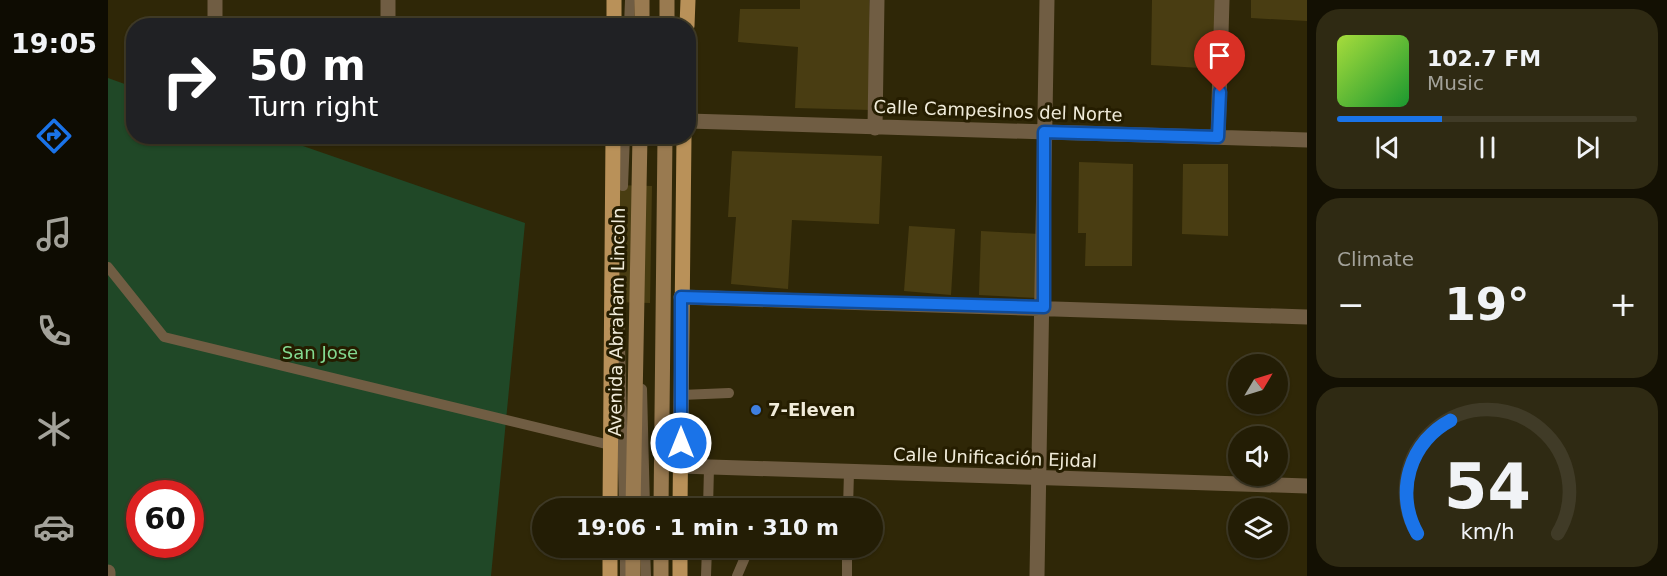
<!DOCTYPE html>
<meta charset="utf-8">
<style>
body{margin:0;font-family:"DejaVu Sans",sans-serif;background:#2f2a13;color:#f1f3f6;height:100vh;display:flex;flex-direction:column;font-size:22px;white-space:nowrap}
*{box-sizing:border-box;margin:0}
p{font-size:20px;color:#a3a29a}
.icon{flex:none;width:33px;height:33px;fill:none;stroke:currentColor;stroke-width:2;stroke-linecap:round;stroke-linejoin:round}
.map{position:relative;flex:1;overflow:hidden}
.details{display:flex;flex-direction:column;gap:9px;padding:9px;background:#131003;width:360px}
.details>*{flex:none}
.banner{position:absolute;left:18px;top:18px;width:570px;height:126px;border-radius:24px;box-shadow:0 2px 4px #0004,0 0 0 2px #403b27;background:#202124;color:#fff;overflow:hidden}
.needle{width:39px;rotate:52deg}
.buttons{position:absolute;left:1120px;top:354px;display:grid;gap:12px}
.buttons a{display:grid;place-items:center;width:60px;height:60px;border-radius:50%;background:#231d05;box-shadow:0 2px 4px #0004,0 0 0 2px #403b27;font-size:30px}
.speed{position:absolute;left:18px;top:480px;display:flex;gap:12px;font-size:30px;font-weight:700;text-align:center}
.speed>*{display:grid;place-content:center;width:78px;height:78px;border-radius:50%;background:#231d05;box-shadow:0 2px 4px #0004,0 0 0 2px #403b27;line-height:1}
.speed .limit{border:9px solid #d22;background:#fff;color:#111}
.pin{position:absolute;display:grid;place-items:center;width:51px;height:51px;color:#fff;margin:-62px -26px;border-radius:50% 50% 50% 0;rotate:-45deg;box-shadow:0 0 6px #0007}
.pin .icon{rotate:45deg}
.me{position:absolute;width:66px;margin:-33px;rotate:0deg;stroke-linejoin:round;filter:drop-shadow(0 0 4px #0008)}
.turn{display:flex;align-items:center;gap:21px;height:126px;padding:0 24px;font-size:27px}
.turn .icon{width:78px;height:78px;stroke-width:2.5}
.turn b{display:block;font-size:42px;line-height:51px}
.big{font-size:45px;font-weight:600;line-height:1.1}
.details .tile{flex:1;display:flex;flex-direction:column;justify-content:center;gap:9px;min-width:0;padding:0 21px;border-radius:24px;background:#2f2a13}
.details .dial{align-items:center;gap:0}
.dial svg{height:156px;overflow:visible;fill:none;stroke:#403b27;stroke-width:7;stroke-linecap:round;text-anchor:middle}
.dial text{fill:#f1f3f6;stroke:none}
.song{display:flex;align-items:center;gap:18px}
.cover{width:72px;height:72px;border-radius:9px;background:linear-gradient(135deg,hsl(80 70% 55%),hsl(130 70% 35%))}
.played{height:6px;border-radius:3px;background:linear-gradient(90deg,#1a73e8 35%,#403b27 35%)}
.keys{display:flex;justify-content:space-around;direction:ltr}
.heat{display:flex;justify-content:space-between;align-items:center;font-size:33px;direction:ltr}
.trip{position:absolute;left:424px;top:498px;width:351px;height:60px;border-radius:30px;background:#231d05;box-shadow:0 2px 4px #0004,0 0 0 2px #403b27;font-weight:600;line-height:60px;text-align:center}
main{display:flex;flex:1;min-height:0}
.dock{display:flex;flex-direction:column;width:108px;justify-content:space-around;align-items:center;background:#0e0c02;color:#a3a29a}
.dock .icon{width:42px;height:42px}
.dock .on{color:#1a73e8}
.dock b{font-size:27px;color:#f1f3f6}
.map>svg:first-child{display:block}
</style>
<main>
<nav class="dock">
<b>19:05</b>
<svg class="icon on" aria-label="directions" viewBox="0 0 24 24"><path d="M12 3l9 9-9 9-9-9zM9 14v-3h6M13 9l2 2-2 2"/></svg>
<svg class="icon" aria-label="music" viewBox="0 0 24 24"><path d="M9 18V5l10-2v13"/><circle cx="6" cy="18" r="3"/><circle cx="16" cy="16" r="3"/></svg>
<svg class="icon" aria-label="phone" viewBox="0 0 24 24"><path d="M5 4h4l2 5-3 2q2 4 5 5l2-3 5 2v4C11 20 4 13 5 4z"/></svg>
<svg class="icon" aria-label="climate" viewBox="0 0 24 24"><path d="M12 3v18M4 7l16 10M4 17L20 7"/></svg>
<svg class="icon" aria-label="car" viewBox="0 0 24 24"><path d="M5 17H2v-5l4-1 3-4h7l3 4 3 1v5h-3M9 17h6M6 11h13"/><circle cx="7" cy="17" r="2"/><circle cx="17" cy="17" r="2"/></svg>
</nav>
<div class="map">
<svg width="1199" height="576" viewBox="0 0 1199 576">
<rect width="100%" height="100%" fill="#2f2707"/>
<!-- green -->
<path fill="#204827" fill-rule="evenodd" d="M0,78L25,87L26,136L169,137L417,223L383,576H0ZM32,494H82V544H32Z"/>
<!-- building -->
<path fill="#493d12" d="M692,0H761L763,110L687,108L690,47L630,42L632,9H692Z
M1044,0H1110L1109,69L1043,65Z
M1143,0H1199V21L1143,18Z
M624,151L774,156L771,224L684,220L680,289L623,284L628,217H620Z
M971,162L1025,164L1024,266H977L978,233H970Z
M1075,164H1120V236L1074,234Z
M507,185L544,186L542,303L505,302Z
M801,226L847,229L843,295L796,291Z
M873,231L932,234L929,298L871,295Z"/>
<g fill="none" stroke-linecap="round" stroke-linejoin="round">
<!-- service -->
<path stroke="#705d43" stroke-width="10" d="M521,26L522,0
M515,186L517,136
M0,267L56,337L502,445
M511,302L516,508
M534,389L537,508
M573,395L621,393
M600,508L601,468
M740,508L741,472
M517,548V576
M537,548L538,576
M598,576L599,548
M629,576L641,548
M739,576V548"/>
<!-- minor -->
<path stroke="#705d43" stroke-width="15" d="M107,26V0
M280,26V0
M580,121L1199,140
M767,128L769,0
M1110,137L1114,0
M573,297L1199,317
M573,466L1199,486
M929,576L939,0"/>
<!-- tertiary -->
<path stroke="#705d43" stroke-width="15" d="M0,572V576"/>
<!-- secondary -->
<path stroke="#997a50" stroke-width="15" d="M534,26V0
M559,26V0
M525,508L532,136
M553,508L557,136
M525,576V548
M553,576V548"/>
<!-- primary -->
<path stroke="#b99159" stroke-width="15" d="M506,26V0
M579,26L580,0
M502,508L505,136
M572,508L576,136
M502,576V548
M572,576V548"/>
</g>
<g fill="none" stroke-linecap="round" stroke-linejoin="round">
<!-- route casing -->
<g stroke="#114b97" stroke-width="15">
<path id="route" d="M573,443V297L936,307V132L1110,137L1112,92"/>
</g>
<!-- route -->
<use href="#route" stroke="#1a73e8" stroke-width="10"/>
</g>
<!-- markers -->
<circle fill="#3f7fe0" stroke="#251d00" stroke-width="2" cx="648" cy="410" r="6"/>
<g text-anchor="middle" stroke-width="6" stroke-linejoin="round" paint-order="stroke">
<!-- street labels -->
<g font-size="18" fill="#f0ebd9" stroke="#251d00">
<text transform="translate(890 111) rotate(2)" y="6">Calle Campesinos del Norte</text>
<text transform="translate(509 322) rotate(-89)" y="6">Avenida Abraham Lincoln</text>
<text transform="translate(887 458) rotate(2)" y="6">Calle Unificación Ejidal</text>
</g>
<!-- park labels -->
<g font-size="18" fill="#83da90" stroke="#251d00">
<text x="212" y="359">San Jose</text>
</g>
<!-- poi labels -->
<g font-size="18" font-weight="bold" fill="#f0ebd9" stroke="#251d00" text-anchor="start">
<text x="660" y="416">7-Eleven</text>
</g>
</g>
</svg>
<div class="buttons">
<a><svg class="needle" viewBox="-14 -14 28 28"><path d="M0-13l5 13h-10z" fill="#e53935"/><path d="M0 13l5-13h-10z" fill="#a3a29a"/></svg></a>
<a><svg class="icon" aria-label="sound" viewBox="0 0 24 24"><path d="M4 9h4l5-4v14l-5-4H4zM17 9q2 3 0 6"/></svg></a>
<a><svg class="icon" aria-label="layers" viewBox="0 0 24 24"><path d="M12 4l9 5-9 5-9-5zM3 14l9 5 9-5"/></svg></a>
</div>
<div class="speed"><div class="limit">60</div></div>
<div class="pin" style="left:1112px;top:92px;background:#d93025"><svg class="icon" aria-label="arrive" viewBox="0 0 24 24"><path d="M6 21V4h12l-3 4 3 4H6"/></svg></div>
<svg class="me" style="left:573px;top:443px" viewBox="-20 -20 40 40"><circle r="17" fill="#1a73e8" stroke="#fff" stroke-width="3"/><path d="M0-11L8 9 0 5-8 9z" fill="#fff"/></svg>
<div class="trip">19:06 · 1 min · 310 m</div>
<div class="banner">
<div class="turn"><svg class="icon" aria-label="right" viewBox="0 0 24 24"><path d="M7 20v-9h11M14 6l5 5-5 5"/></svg><div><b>50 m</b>Turn right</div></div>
</div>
</div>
<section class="details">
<div class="tile">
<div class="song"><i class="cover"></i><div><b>102.7 FM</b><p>Music</p></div></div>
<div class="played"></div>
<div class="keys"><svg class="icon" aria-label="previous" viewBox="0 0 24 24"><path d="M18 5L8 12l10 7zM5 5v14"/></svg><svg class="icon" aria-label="pause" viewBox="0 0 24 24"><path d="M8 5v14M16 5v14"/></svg><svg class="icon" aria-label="next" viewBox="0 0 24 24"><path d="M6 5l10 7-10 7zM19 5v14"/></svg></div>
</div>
<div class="tile"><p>Climate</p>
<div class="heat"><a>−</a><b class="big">19°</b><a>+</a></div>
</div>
<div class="tile dial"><svg viewBox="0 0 100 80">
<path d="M14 69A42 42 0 1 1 86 69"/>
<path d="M14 69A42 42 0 0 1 31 11" stroke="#1a73e8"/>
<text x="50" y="56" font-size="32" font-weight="700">54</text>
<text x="50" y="72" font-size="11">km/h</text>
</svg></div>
</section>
</main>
